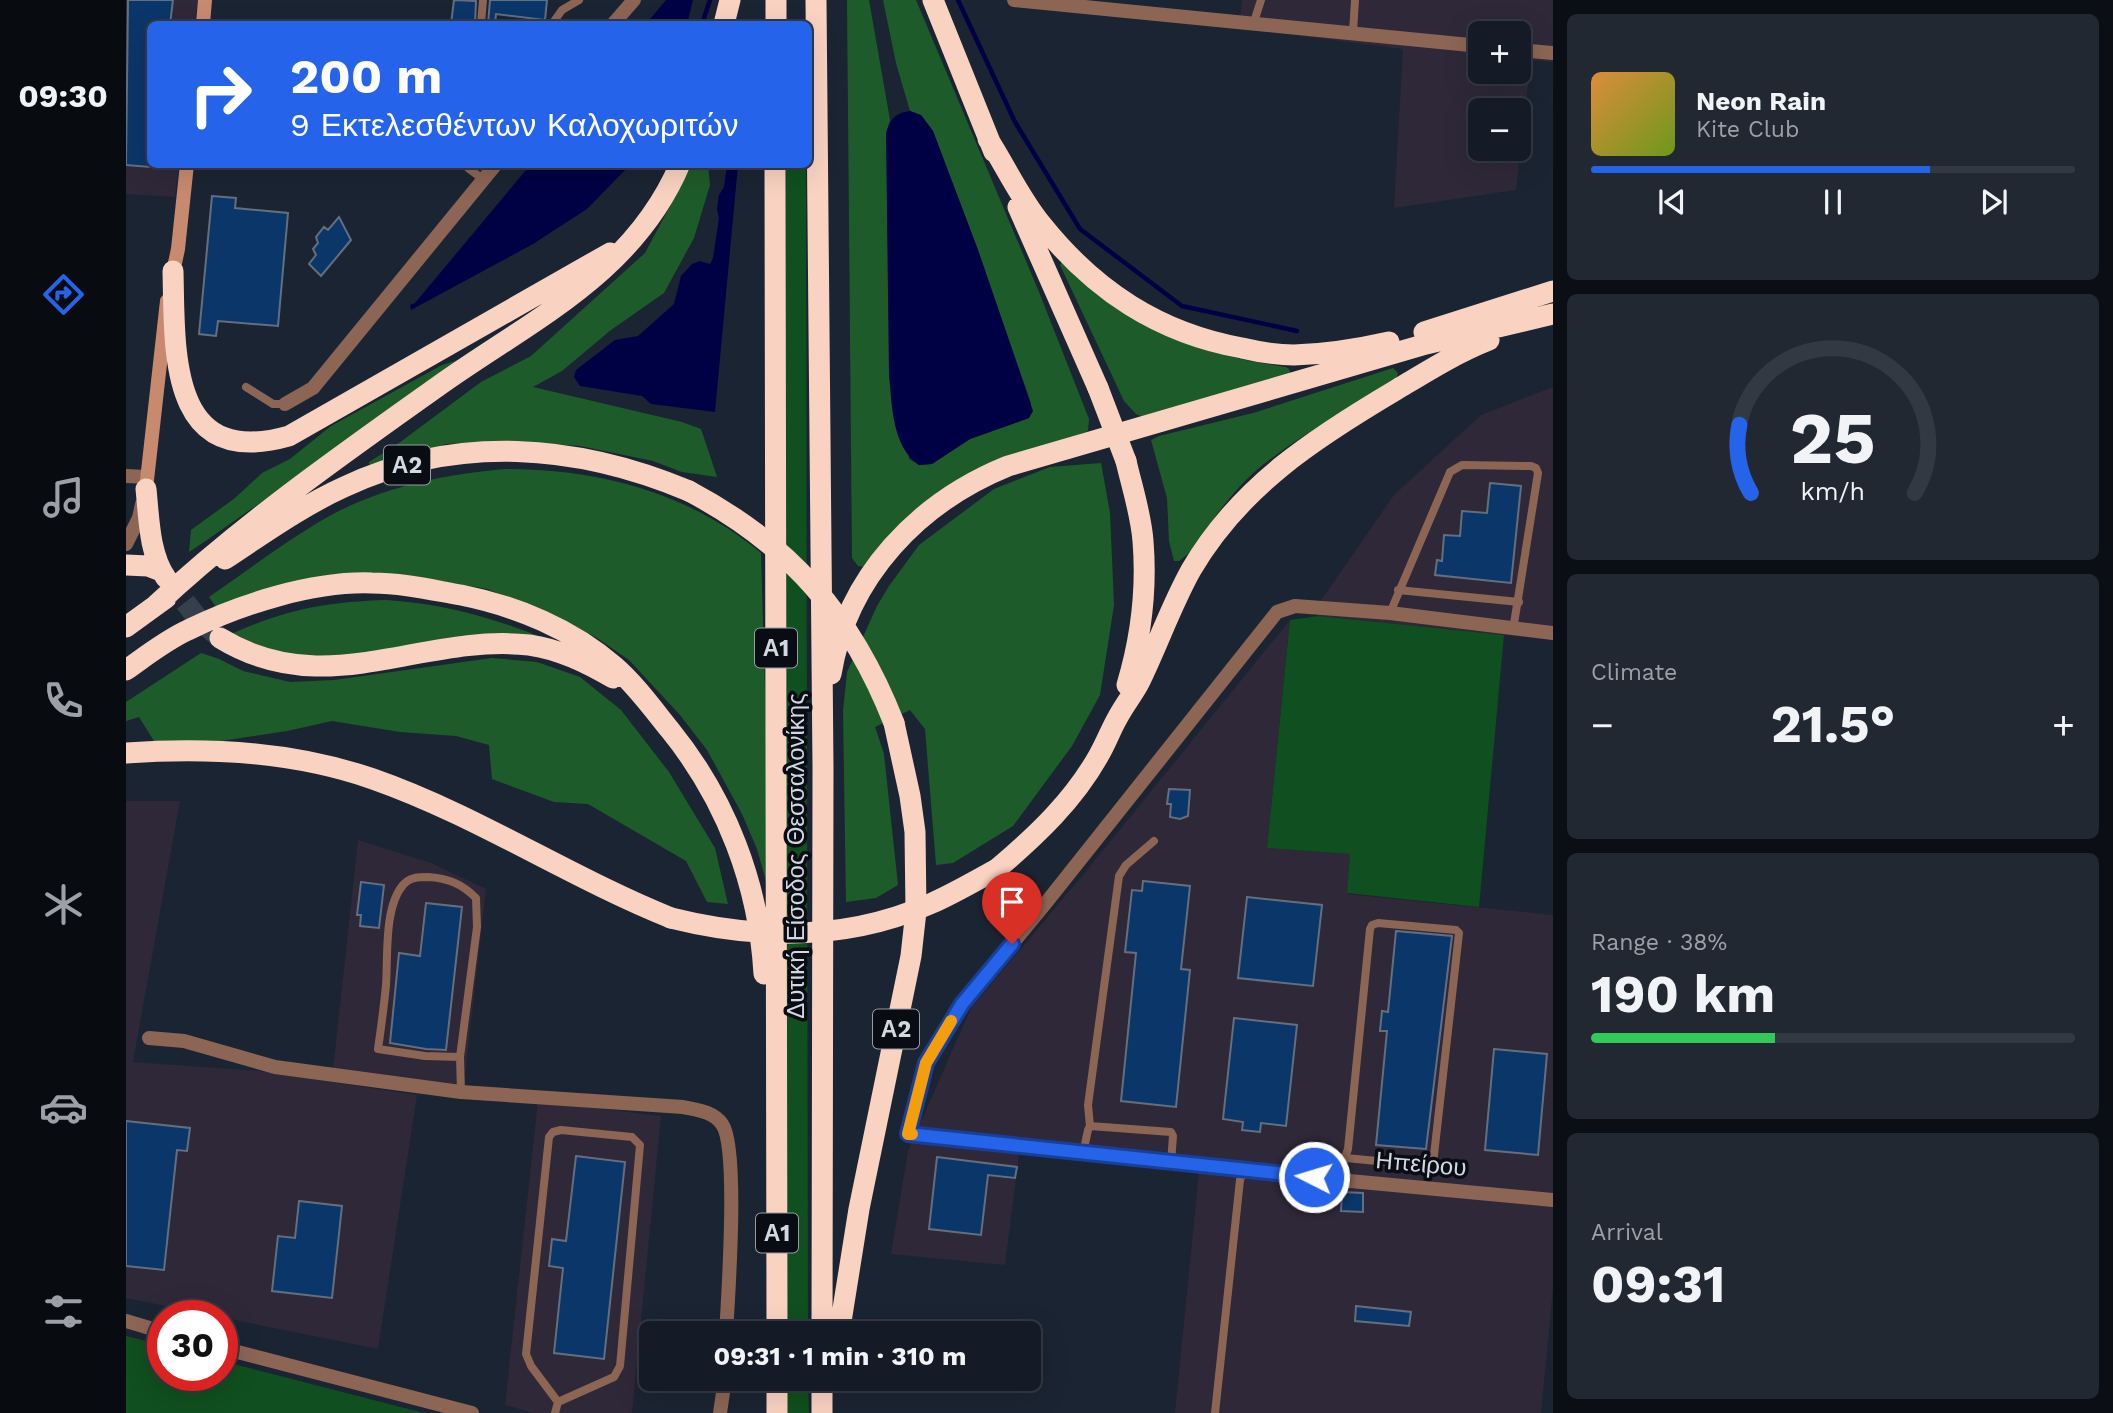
<!DOCTYPE html>
<meta charset="utf-8">
<style>
body{margin:0;font-family:"Work Sans",sans-serif;background:#212832;color:#f1f3f6;height:100vh;display:flex;flex-direction:column;font-size:26px;white-space:nowrap}
*{box-sizing:border-box;margin:0}
p{font-size:23px;color:#9da1a7}
.icon{flex:none;width:38px;height:38px;fill:none;stroke:currentColor;stroke-width:2;stroke-linecap:round;stroke-linejoin:round}
.map{position:relative;flex:1;overflow:hidden}
.sheet{display:flex;flex-direction:column;gap:14px;padding:14px;background:#0b0f15;width:560px}
.sheet>*{flex:none}
.hud{position:absolute;left:21px;top:21px;width:665px;height:147px;border-radius:10px;box-shadow:0 7px 28px #0002,0 0 0 2px #333943;background:#2563eb;color:#fff;overflow:hidden}
.controls{position:absolute;left:1342px;top:21px;display:grid;gap:14px}
.controls a{display:grid;place-items:center;width:63px;height:63px;border-radius:10px;background:#141b26;box-shadow:0 7px 28px #0002,0 0 0 2px #333943;font-size:35px}
.speed{position:absolute;left:21px;top:1300px;display:flex;gap:14px;font-size:35px;font-weight:700;text-align:center}
.speed>*{display:grid;place-content:center;width:91px;height:91px;border-radius:50%;background:#141b26;box-shadow:0 7px 28px #0002,0 0 0 2px #333943;line-height:1}
.speed .limit{border:10px solid #d22;background:#fff;color:#111}
.pin{position:absolute;display:grid;place-items:center;width:60px;height:60px;color:#fff;margin:-72px -30px;border-radius:50% 50% 50% 0;rotate:-45deg;box-shadow:0 0 7px #0007}
.pin .icon{rotate:45deg}
.me{position:absolute;width:77px;margin:-38px;rotate:275deg;stroke-linejoin:round;filter:drop-shadow(0 0 5px #0008)}
.turn{display:flex;align-items:center;gap:24px;height:147px;padding:0 28px;font-size:32px}
.turn .icon{width:91px;height:91px;stroke-width:2.5}
.turn b{display:block;font-size:49px;line-height:60px}
.big{font-size:52px;font-weight:700;line-height:1.1}
.sheet .card{flex:1;display:flex;flex-direction:column;justify-content:center;gap:10px;min-width:0;padding:0 24px;border-radius:10px;background:#212832}
.sheet .dial{align-items:center;gap:0}
.dial svg{height:182px;overflow:visible;fill:none;stroke:#333943;stroke-width:7;stroke-linecap:round;text-anchor:middle}
.dial text{fill:#f1f3f6;stroke:none}
.song{display:flex;align-items:center;gap:21px}
.cover{width:84px;height:84px;border-radius:10px;background:linear-gradient(135deg,hsl(30 70% 55%),hsl(80 70% 35%))}
.played{height:7px;border-radius:4px;background:linear-gradient(90deg,#2563eb 70%,#333943 70%)}
.keys{display:flex;justify-content:space-around;direction:ltr}
.heat{display:flex;justify-content:space-between;align-items:center;font-size:38px;direction:ltr}
.charge{height:10px;border-radius:5px;background:linear-gradient(90deg,#34c759 38%,#333943 0)}
.trip{position:absolute;left:513px;top:1321px;width:402px;height:70px;border-radius:10px;background:#141b26;box-shadow:0 7px 28px #0002,0 0 0 2px #333943;font-weight:700;line-height:70px;text-align:center}
main{display:flex;flex:1;min-height:0}
.menu{display:flex;flex-direction:column;width:126px;justify-content:space-around;align-items:center;background:#080b0f;color:#9da1a7}
.menu .icon{width:49px;height:49px}
.menu .current{color:#2563eb}
.menu b{font-size:32px;color:#f1f3f6}
.map>svg:first-child{display:block}
</style>
<main>
<nav class="menu">
<b>09:30</b>
<svg class="icon current" aria-label="directions" viewBox="0 0 24 24"><path d="M12 3l9 9-9 9-9-9zM9 14v-3h6M13 9l2 2-2 2"/></svg>
<svg class="icon" aria-label="music" viewBox="0 0 24 24"><path d="M9 18V5l10-2v13"/><circle cx="6" cy="18" r="3"/><circle cx="16" cy="16" r="3"/></svg>
<svg class="icon" aria-label="phone" viewBox="0 0 24 24"><path d="M5 4h4l2 5-3 2q2 4 5 5l2-3 5 2v4C11 20 4 13 5 4z"/></svg>
<svg class="icon" aria-label="climate" viewBox="0 0 24 24"><path d="M12 3v18M4 7l16 10M4 17L20 7"/></svg>
<svg class="icon" aria-label="car" viewBox="0 0 24 24"><path d="M5 17H2v-5l4-1 3-4h7l3 4 3 1v5h-3M9 17h6M6 11h13"/><circle cx="7" cy="17" r="2"/><circle cx="17" cy="17" r="2"/></svg>
<svg class="icon" aria-label="filters" viewBox="0 0 24 24"><path d="M4 7h16M4 17h16"/><circle cx="9" cy="7" r="2"/><circle cx="15" cy="17" r="2"/></svg>
</nav>
<div class="map">
<svg width="1427" height="1413" viewBox="0 0 1427 1413">
<rect width="100%" height="100%" fill="#1b2432"/>
<!-- industrial -->
<path fill="#2e2838" fill-rule="evenodd" d="M0,0H72L69,24H24V164L53,165L49,197L0,194Z
M1116,0H1427V62L1405,60L1390,190L1268,208L1277,49L1113,28ZM1354,33H1393V72H1354ZM1354,110H1393V149H1354Z
M1427,387V640L1192,616L1196,599L1268,495L1355,415Z
M1164,620L1141,848L1225,854L1221,894L1427,915V1289L1415,1413H1049L1073,1172L893,1154L879,1265L765,1254L782,1151L845,1008L961,870Z
M0,801H54L7,1062L134,1071L291,1095L252,1349L0,1298Z
M232,840L305,863L360,889L338,1085L207,1070Z
M412,1101L535,1116L506,1413H407L379,1405Z"/>
<!-- green -->
<path fill="#104f1f" d="M660,165H680L682,1334L660,1333L657,699Z
M1192,616L1378,635L1353,907L1221,893L1224,854L1141,848L1164,620Z
M0,1336L37,1345V1376H96V1361L298,1413H0Z
M660,1379H682L683,1413H660Z"/>
<!-- forest -->
<path fill="#1e5b2a" d="M721,0H743L764,120L760,134L783,459L793,465L806,464L844,439L903,418L905,403L852,250L807,131L795,115L784,111L770,63L757,0H790L913,292L963,419L962,431C927,445 887,453 854,469C806,491 773,528 740,567L732,566L726,558Z
M566,165H582L584,185L568,238L538,293L485,330L436,371L407,387L556,422L575,429L591,477L556,472L527,461L454,446L382,441L320,444L244,470L243,462L273,443L355,382L405,356L519,253Z
M936,262C954,277 971,293 990,306C1041,343 1098,358 1160,367L1163,369L1165,374L1019,418L1010,414L998,401L934,265Z
M342,357L81,540L63,552L65,530L109,498L136,473L164,459L205,426L316,365Z
M1267,368L1272,373L1270,380C1226,407 1179,432 1138,464C1107,488 1085,523 1062,554L1053,561H1048L1043,541L1041,498L1025,440L1033,436L1127,413Z
M975,463L984,513L988,605L974,695L946,746L887,826L827,863L810,865L799,729L784,710L749,727L758,754L772,885L750,898L720,902L717,711L721,672L751,606L763,586L793,545L868,489L924,467Z
M379,469C472,469 562,492 635,553L645,899L631,849L616,814L581,750L554,715L503,660L471,638L434,618L361,589L280,575L90,607L83,597C117,574 150,548 185,527C242,490 311,475 379,469Z
M261,600C320,604 373,619 426,642L171,660L105,634C162,609 199,602 261,600Z
M75,653L93,659L117,671L164,682L208,680L366,658L411,662L454,677L495,710L543,772L589,848L602,904L581,902L560,861L462,804L428,802L366,779L363,745L330,736L274,732L206,721L161,731L88,742L28,741L13,717L0,721V702Z"/>
<!-- water -->
<path fill="#000045" d="M540,0H567L561,24H520Z
M784,111L795,115L807,131L852,250L907,411L903,418L844,439L806,464L793,465C766,447 766,405 763,375L760,134C764,119 769,113 784,111Z
M405,164L504,165L461,209L407,244L285,310L284,305L289,303Z
M601,165H612L589,412L525,404L516,396L454,386L448,377L450,370L489,340L512,336L548,304L555,276L566,264L574,261L584,264L587,258L593,218L591,209L593,195L598,187Z"/>
<g fill="none" stroke-linecap="round" stroke-linejoin="round">
<!-- stream -->
<path stroke="#000045" stroke-width="4.5" d="M832,0L889,122L954,229L1056,306L1171,331
M576,24L584,0"/>
</g>
<!-- building -->
<path fill="#0b3669" stroke="#636f7f" stroke-width="2" d="M2,0H47L44,24H24V167L0,165Z
M328,0L350,1L349,24H325Z
M364,0H421L419,20L370,14L369,24H362Z
M86,196L110,198L109,208L162,213L152,326L92,321L90,336L73,334Z
M213,217L225,240L195,276L183,264L190,255L187,249L192,243L190,237L198,227L202,230Z
M1364,483L1395,486L1385,583L1309,575L1311,560L1316,561L1318,535L1334,536L1336,511L1361,513Z
M1043,789L1064,790L1062,816L1054,819L1044,817L1045,804H1041Z
M1017,881L1064,886L1055,969L1064,970L1050,1107L995,1101L1010,953L999,952L1006,890L1016,891Z
M235,882L258,885L253,928L234,926L235,915H231Z
M1121,897L1196,905L1187,986L1112,978Z
M300,903L336,907L320,1050L300,1049L264,1043L273,953L294,956Z
M1270,931L1326,936L1300,1149L1250,1145L1261,1031H1254L1256,1011L1262,1012Z
M1108,1018L1171,1025L1160,1126L1135,1123L1134,1132L1116,1130L1117,1122L1097,1119Z
M1368,1049L1421,1054L1412,1155L1359,1150Z
M0,1121L64,1128L61,1151L51,1150L38,1270L0,1266Z
M450,1156L499,1162L478,1359L428,1353L437,1268L423,1266L426,1239L440,1241Z
M811,1157L891,1167L889,1178L862,1175L855,1235L803,1229Z
M1216,1192L1237,1193V1212L1215,1211Z
M173,1201L216,1206L206,1298L146,1291L152,1236L169,1238Z
M1230,1306L1285,1312L1283,1326L1229,1321Z"/>
<g fill="none" stroke-linecap="round" stroke-linejoin="round">
<!-- highway-tunnel -->
<path stroke="#363f4c" stroke-width="21" stroke-dasharray="21 10" stroke-linecap="butt" d="M40,578L70,616L94,638"/>
<!-- lane -->
<path stroke="#8c6555" stroke-width="8" d="M1128,22L1135,0
M355,24L357,0
M426,24L436,10L453,0
M1227,32L1229,0
M342,164V168L358,180
M120,387L147,404H159
M1272,590L1393,602
M1264,613L1324,472L1336,465L1405,466L1410,468L1412,473L1387,630
M334,1057L351,927L350,898C336,884 322,878 302,877C293,877 284,877 277,885C258,907 262,956 260,985C258,1006 255,1028 252,1049L299,1056L334,1057L335,1092
M964,1126L962,1105L993,876L1000,865L1028,841
M957,1153L962,1130L964,1126L1045,1132L1047,1136L1045,1163
M1211,1179L1222,1149L1244,929L1246,925L1252,923L1330,930L1333,933L1307,1164L1303,1166L1220,1158
M429,1413L432,1402L488,1377L494,1366L514,1145L506,1137L435,1130L427,1132L423,1137L400,1354L405,1366L432,1402
M1089,1413L1114,1180L1118,1171"/>
<!-- street -->
<path stroke="#8c6555" stroke-width="14" d="M888,0L1354,46
M487,24L508,0
M1393,50L1427,53
M159,404L187,388L370,164
M0,476L21,477
M0,544L13,518L16,504
M1427,633L1264,613L1169,606L1151,612L919,904L836,1004L800,1063L782,1134L1118,1171L1427,1200
M23,1038L58,1041L149,1067L335,1092L557,1107C570,1110 587,1111 596,1124C613,1148 602,1297 600,1334
M0,1321L37,1332
M96,1348L346,1413
M594,1413L599,1379"/>
<!-- secondary -->
<path stroke="#c88a6f" stroke-width="14" d="M77,24L79,0
M46,277L52,249L61,164
M20,489L41,301"/>
<!-- highway -->
<path stroke="#f9d2c1" stroke-width="21" d="M690,0L697,767L696,1334
M807,0L868,152
M598,24L604,0
M650,24V0
M862,139C880,167 895,200 916,225C969,291 1033,333 1116,348C1133,352 1151,355 1168,355C1201,354 1232,349 1263,342
M649,164L651,1334
M892,207L972,388
M47,271C49,352 42,470 163,436L484,253
M1298,332L1427,291
M1000,461C1006,487 1015,514 1017,541C1021,590 1015,638 1001,685
M20,489C23,517 23,554 40,578
M99,559C137,534 176,506 218,487C331,434 451,444 563,491
M0,565L22,566L35,571
M30,605C117,524 214,456 311,387C403,321 507,275 554,164
M0,627L40,598
M94,638C200,703 294,633 403,645C433,649 461,663 487,678
M0,670C20,656 40,640 62,630C115,604 187,581 246,583C276,583 306,590 335,595C390,606 446,629 488,666C509,684 527,709 544,730C600,799 633,885 638,974
M705,674C721,576 793,502 882,466L1300,344L1427,314
M0,753C81,747 169,752 247,779C350,815 443,877 545,918
M871,869C911,835 948,800 973,755C980,743 985,729 992,717C999,704 1008,693 1014,681C1032,644 1045,606 1065,570C1114,486 1189,438 1270,390C1300,372 1330,353 1363,340
M713,1334L733,1209L785,956L790,911L789,832L784,796L768,723
M651,1413V1379
M696,1413V1379"/>
<!-- highway-bridge -->
<path stroke="#f9d2c1" stroke-width="21" d="M972,388L1000,461
M563,491C665,545 726,616 768,723
M545,918C633,940 720,941 804,904C827,894 849,881 871,869"/>
</g>
<g fill="none" stroke-linecap="round" stroke-linejoin="round">
<!-- route casing -->
<g stroke="#184099" stroke-width="18">
<path id="route" d="M886,944L836,1004L800,1063L782,1134L1188,1177"/>
</g>
<!-- route -->
<use href="#route" stroke="#2563eb" stroke-width="12"/>
<!-- slow -->
<path stroke="#f59e0b" stroke-width="12" d="M786,1134H782L800,1063L825,1021"/>
</g>
<g text-anchor="middle" stroke-width="7" stroke-linejoin="round" paint-order="stroke">
<!-- shield labels -->
<g fill="#090d13" stroke="#969ba4" stroke-width="2">
<rect x="258" y="445.5" width="46" height="39" rx="5"/>
<rect x="629" y="628.5" width="42" height="39" rx="5"/>
<rect x="747" y="1009.5" width="46" height="39" rx="5"/>
<rect x="630" y="1213.5" width="42" height="39" rx="5"/>
</g>
<g font-size="23" font-weight="bold" fill="#d2d8e2">
<text x="281" y="473">Α2</text>
<text x="650" y="656">Α1</text>
<text x="770" y="1037">Α2</text>
<text x="651" y="1241">Α1</text>
</g>
<!-- street labels -->
<g font-size="24" fill="#d2d8e2" stroke="#090d13">
<text transform="translate(670 856) rotate(-90)" y="8">Δυτική Είσοδος Θεσσαλονίκης</text>
<text transform="translate(1295 1164) rotate(5)" y="8">Ηπείρου</text>
</g>
</g>
</svg>
<div class="controls">
<a>+</a>
<a>−</a>
</div>
<div class="speed"><div class="limit">30</div></div>
<div class="pin" style="left:886px;top:944px;background:#d93025"><svg class="icon" aria-label="arrive" viewBox="0 0 24 24"><path d="M6 21V4h12l-3 4 3 4H6"/></svg></div>
<svg class="me" style="left:1188px;top:1177px" viewBox="-20 -20 40 40"><circle r="17" fill="#2563eb" stroke="#fff" stroke-width="3"/><path d="M0-11L8 9 0 5-8 9z" fill="#fff"/></svg>
<div class="trip">09:31 · 1 min · 310 m</div>
<div class="hud">
<div class="turn"><svg class="icon" aria-label="right" viewBox="0 0 24 24"><path d="M7 20v-9h11M14 6l5 5-5 5"/></svg><div><b>200 m</b>9 Εκτελεσθέντων Καλοχωριτών</div></div>
</div>
</div>
<section class="sheet">
<div class="card">
<div class="song"><i class="cover"></i><div><b>Neon Rain</b><p>Kite Club</p></div></div>
<div class="played"></div>
<div class="keys"><svg class="icon" aria-label="previous" viewBox="0 0 24 24"><path d="M18 5L8 12l10 7zM5 5v14"/></svg><svg class="icon" aria-label="pause" viewBox="0 0 24 24"><path d="M8 5v14M16 5v14"/></svg><svg class="icon" aria-label="next" viewBox="0 0 24 24"><path d="M6 5l10 7-10 7zM19 5v14"/></svg></div>
</div>
<div class="card dial"><svg viewBox="0 0 100 80">
<path d="M14 69A42 42 0 1 1 86 69"/>
<path d="M14 69A42 42 0 0 1 9 39" stroke="#2563eb"/>
<text x="50" y="56" font-size="32" font-weight="700">25</text>
<text x="50" y="72" font-size="11">km/h</text>
</svg></div>
<div class="card"><p>Climate</p>
<div class="heat"><a>−</a><b class="big">21.5°</b><a>+</a></div>
</div>
<div class="card"><p>Range · 38%</p><b class="big">190 km</b><div class="charge"></div></div>
<div class="card"><p>Arrival</p><b class="big">09:31</b></div>
</section>
</main>
